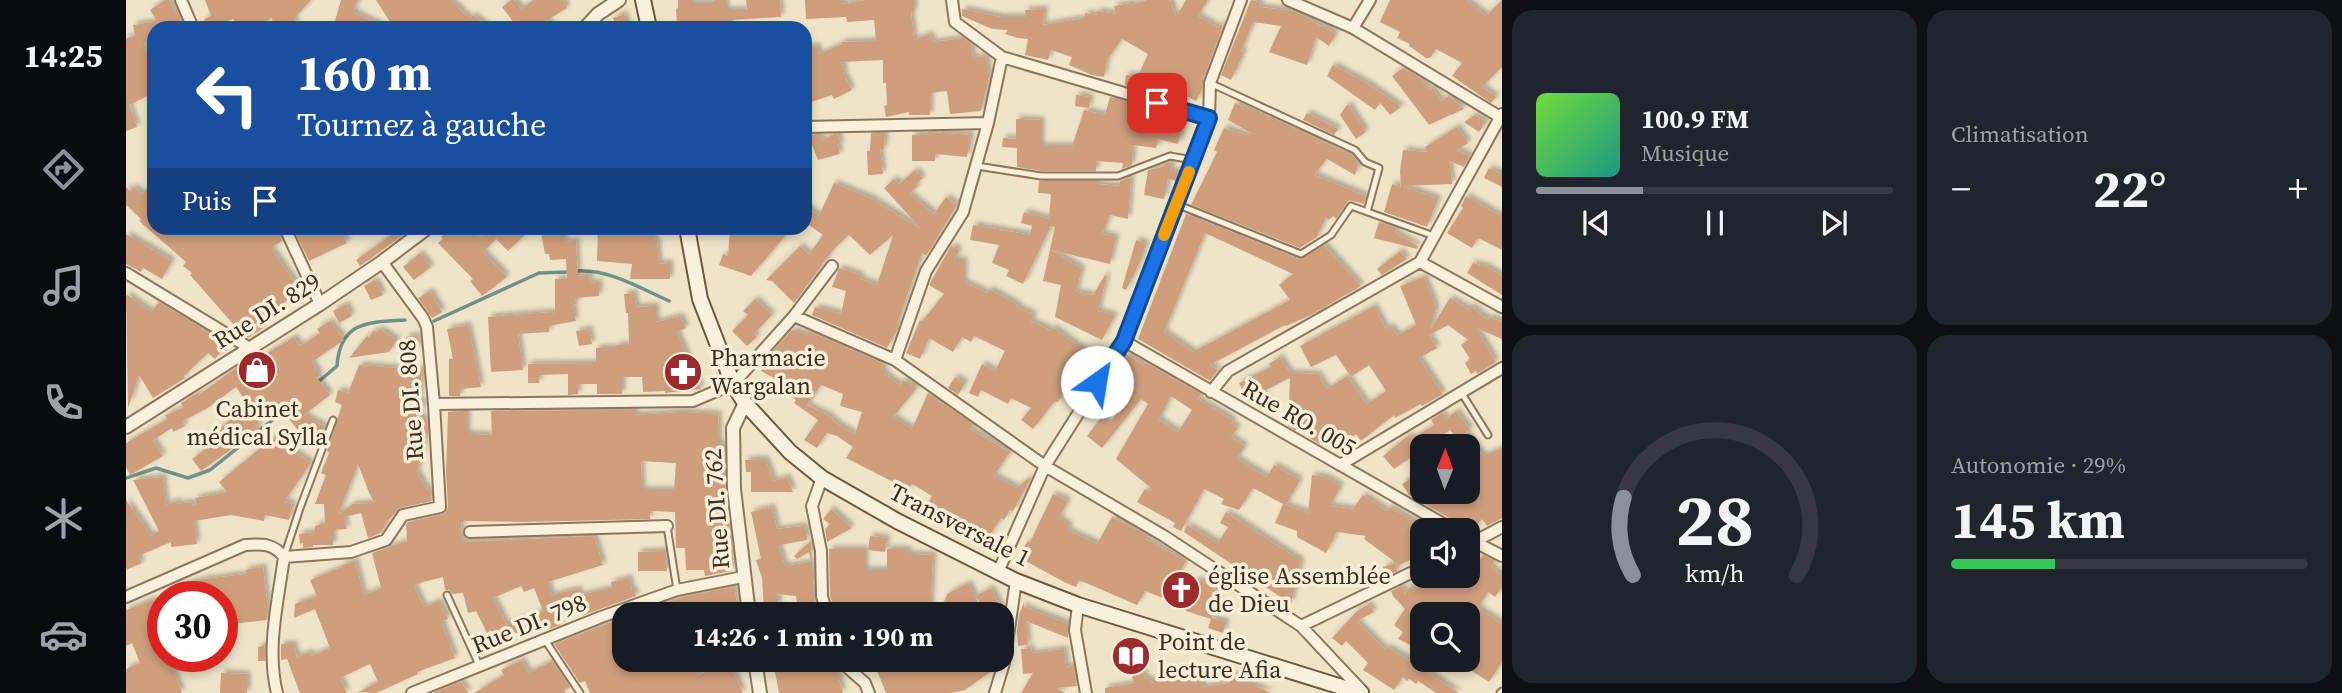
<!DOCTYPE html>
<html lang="fr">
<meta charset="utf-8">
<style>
body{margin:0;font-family:"Source Serif 4",serif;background:#20242c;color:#f1f3f6;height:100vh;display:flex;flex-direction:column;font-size:26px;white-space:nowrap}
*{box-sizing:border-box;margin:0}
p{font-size:23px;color:#9ea1a6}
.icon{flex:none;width:38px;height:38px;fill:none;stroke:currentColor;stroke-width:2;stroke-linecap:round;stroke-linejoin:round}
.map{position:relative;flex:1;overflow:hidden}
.side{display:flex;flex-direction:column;gap:10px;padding:10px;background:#0d0f14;width:840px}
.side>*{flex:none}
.guide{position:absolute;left:21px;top:21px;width:665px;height:214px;border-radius:21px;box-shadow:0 4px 10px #0003;background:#1a4fa0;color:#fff;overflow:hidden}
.needle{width:46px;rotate:1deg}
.controls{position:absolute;left:1284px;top:434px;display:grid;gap:14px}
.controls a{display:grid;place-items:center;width:70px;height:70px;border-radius:14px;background:#171b24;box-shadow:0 4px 10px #0003;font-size:35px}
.speed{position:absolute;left:21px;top:581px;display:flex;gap:14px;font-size:35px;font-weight:700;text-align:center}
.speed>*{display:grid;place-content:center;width:91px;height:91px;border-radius:50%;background:#171b24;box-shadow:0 4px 10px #0003;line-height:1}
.speed .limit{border:10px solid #d22;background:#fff;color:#111}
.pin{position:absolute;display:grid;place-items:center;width:60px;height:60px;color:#fff;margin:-30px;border-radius:14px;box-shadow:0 4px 10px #0006}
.me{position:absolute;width:77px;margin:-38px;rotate:32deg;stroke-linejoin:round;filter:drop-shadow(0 0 5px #0008)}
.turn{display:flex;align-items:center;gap:24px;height:147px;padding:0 35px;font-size:32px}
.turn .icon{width:91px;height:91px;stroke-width:2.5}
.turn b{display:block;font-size:49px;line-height:60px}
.then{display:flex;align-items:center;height:66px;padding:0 35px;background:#0003;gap:14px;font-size:26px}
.big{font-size:52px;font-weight:700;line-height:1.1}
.side .tile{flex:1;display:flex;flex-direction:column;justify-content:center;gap:10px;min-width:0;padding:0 24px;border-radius:21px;background:#20242c}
.side .dial{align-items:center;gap:0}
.dial svg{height:182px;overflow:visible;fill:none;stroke:#363941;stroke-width:7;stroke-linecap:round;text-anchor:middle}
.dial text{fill:#f1f3f6;stroke:none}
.song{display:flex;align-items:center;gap:21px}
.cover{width:84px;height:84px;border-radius:10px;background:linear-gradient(135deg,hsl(100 70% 55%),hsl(170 70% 35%))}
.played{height:7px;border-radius:4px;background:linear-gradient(90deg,#8c9099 30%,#363941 30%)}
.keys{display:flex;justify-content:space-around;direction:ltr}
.heat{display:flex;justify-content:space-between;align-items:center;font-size:38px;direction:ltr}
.charge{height:10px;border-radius:5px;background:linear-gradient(90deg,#34c759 29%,#363941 0)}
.side .tiles{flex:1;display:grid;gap:10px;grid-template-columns:repeat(2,1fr)}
.trip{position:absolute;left:486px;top:602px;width:402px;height:70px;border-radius:21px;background:#171b24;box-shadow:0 4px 10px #0003;font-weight:700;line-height:70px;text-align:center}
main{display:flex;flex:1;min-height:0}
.tabs{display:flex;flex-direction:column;width:126px;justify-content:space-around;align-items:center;background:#090b0e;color:#9ea1a6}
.tabs .icon{width:49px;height:49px}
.tabs .selected{color:#8c9099}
.tabs b{font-size:32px;color:#f1f3f6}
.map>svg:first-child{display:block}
</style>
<main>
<nav class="tabs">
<b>14:25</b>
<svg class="icon selected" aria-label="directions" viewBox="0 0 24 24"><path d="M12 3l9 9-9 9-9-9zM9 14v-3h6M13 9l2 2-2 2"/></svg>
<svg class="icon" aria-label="music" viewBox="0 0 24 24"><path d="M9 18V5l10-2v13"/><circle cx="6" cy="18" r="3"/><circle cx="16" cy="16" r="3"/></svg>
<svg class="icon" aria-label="phone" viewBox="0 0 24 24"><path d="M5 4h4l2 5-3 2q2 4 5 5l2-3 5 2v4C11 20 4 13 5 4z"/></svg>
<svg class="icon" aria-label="climate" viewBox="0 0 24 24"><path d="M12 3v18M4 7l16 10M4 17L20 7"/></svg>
<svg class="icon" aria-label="car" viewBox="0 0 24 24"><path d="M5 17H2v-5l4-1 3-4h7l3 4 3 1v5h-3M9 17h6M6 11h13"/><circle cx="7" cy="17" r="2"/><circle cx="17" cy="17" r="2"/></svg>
</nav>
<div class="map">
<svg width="1376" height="693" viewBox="0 0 1376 693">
<defs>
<filter id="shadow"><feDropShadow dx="3.5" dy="-3.5" stdDeviation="2" flood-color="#0004"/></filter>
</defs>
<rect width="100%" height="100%" fill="#f0e4c8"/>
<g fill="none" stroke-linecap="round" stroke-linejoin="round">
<!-- stream -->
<path stroke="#6f938a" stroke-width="3.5" d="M450,271C483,269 514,288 543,301
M308,321L413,273L442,272
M192,382L211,366C214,321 243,322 279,320
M0,478L30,468L62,478L84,470L159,410"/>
</g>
<!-- building -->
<path fill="#cf9f7d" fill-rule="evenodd" filter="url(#shadow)" d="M39,0H43L58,28H28L26,34L27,41L18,43L28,80V93L3,105L11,127L0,131V38L9,36L7,25L31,21L24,10Z
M79,0H185L168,19L171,24L162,28H151L145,18L133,28H115L107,19L82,28L78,19L85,16Z
M215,0H232L227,12L260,28H207Z
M250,0H324L344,19L347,15L363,28H268Z
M385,0H388L395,9L407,0H437L441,8L420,21L429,28H392L376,7Z
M552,0H565V3H588L589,0H600V10H621L620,0H654L655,17L604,20V28H551L550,9L552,8Z
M679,0H716V4L740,0H788V13L785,12L788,40L804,34L807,42L838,38L845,44L847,58L860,56L863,76L855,111L824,114L821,91L804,93V115H783V112L760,117L758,106L761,105L760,83H757V60L715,62L719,72L717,73L726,90L708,99L706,95L679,104V49L691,46L693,54L716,44V42L750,41L748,20L721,22L720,17L680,19Z
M1021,0H1044L1050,17L1060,0H1082L1072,16L1093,28L1094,24L1097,25L1077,80L1076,90L1070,101L1051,91L1047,99L999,85L1000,75L1012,76L1022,54L996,39L981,60L978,77L966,75L943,65L946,57L925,50L922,60L899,55L902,39L892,38L879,34L882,30L866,29L836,16V9L875,17H900L899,10L919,9L917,25L958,18L959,13L971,15V11L990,14L988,6L1005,3V5Z
M1125,0L1135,3L1133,7L1168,11L1210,34L1203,46L1190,37L1181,65L1143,52L1155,26L1127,22L1115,51L1118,52L1105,80L1095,75Z
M1264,0H1340L1360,16L1376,0V67L1356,87L1370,97L1365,103L1326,76L1336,63L1310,49L1304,58H1300L1283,46L1284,44L1271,38L1274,32L1254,22Z
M498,14L502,28H490L487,18Z
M1207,65L1242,84L1275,107L1264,115L1254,103L1249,110L1201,76Z
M1277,68L1293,77L1303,90L1307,88L1315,101L1323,96L1338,109L1325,115L1322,113L1324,115L1303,125L1266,76Z
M950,95L964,97L963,108L949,106Z
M984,97L1059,119L1052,144L1032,139L1030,148L1007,145L1006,165L996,169L997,163L970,161V171H915L891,167V148L876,147L877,138L890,139V119L915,120V146H946L958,110L979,115Z
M1109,103L1127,111L1128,109L1227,156L1233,163L1229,175L1201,159L1188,175L1240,196L1238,204L1223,200L1210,219L1208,216L1202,220L1200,217L1191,237L1174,248L1065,205L1091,152L1088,150L1098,128L1124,136L1125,133L1102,120Z
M1222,104L1240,132L1230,139L1214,115Z
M1181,113L1212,129L1208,135L1177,120Z
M1349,115L1360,122L1353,132L1338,122Z
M1331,127L1342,143L1331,150L1344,156L1338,167L1324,161L1326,184L1277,186L1312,199L1301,227L1258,212L1266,184L1275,187L1274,171L1277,150L1301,152L1299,147Z
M802,132L845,135L841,157L809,154V161H786V135H802Z
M745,133H759L758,149H754L757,174L742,175L741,151H744Z
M708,134H711L715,143L712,144L714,154L692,160L682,135H694L696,141Z
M1042,162L1046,163L1044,170L1054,173L1050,181L1042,179L1038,199L1018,195L1022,170L1033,168Z
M1363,168L1376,174V187L1358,178Z
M789,170L797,178L790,184L792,186L783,194L808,214L820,197L831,205L800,256L796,253L771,324L773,325L771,330L761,348L686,315L689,307L715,314L720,291L706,287L713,268L735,275L734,279L751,285L767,235L744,255L723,235L707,250L668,303L646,281L640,280L674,246L683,254L697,235L679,222V206L693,216L708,183L744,198L795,229L758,188L768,179L773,184Z
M1005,177L1002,219L984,215L976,234L990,237L984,264L925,250L956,269L950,292L967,295L979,275L981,276L972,311L988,315V317L976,340L929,317L935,285L917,281L929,227L925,226L897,284L880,276L883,270L866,263L873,245L844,240L847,225L904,235L906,226L895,223L898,212L923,219L925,194L912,193L913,181H971V184L993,186L994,181Z
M28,183V228H97L102,231L106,228H151L156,241L146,247V250L175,291L132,321L137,328L122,338L115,333L64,275L66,273L57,266L60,262L13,221L15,219L0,205V187L4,191L8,187L16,194Z
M1340,196L1376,217V250L1352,238L1346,248L1321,233L1337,208L1335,206Z
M1060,214L1174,259L1198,245L1235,286L1187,314L1160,326L1159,325L1084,365L1092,370L1084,381L1012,339ZM1079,233L1167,274L1153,285L1164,300L1067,352L1038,332Z
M1253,222L1271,228L1269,233L1292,246L1291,249L1248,238Z
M167,228H214L221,243L183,261Z
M275,228H287L234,266L230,260Z
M325,228H344L354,238L365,228H398L402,232L382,251L370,239L357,252L381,277L356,296L344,281L347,279L312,243L317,239L315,237Z
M436,228L439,242L450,241L452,276L463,275L464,283L473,282V296L449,298L451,304L447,305L450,321L423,326V332L392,334L397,370L365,372L362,317L427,312L429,316V279H441L440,259L424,260L423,254H419L415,232Z
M472,228H526L529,242L531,241L533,264L544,263V279H504L506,264L471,261Z
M604,228H666L625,276L593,265L597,254L602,256Z
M0,234L46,261L36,279L17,268L15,272L0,264Z
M1010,240L1020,243L1014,262L1000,290L996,288Z
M825,246L833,250L828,260H838V282L861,293L863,289L892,305L891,307L908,315L905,321L926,331L927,327L961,353L958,356L967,362L960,372L953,367L932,402H928L907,429L895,420L905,408L885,398L882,404L855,390L852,397L843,393L856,364L869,371L879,351L848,336L845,342L836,337L827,352L803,338L794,359L780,353L794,320L796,321L818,294L803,285Z
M1274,251L1281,259L1256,275L1251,269Z
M294,253L305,267L288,280L277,267Z
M1347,263L1361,267L1376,276V295L1341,273Z
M1298,277L1310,308L1304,330L1324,298L1342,309L1345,306L1362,320L1363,317L1376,322V339L1350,328L1370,362L1351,374L1350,371L1345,374L1339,363L1344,359L1335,345L1342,340L1322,325L1303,335L1311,348L1293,358L1317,394L1296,406L1295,404L1269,418L1268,415L1235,441L1230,434L1219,442L1207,426L1197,446L1182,437L1185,430H1168L1162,426L1164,378L1136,392L1143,404L1134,410L1126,397L1121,399L1113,383L1145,367L1143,364L1154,357L1164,373L1192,374L1201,389L1221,376L1241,404L1260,391L1243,365L1225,377L1210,355L1185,367L1174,346L1248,306L1260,329L1265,326L1271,335L1290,325L1274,286Z
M249,280L257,295L245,300L238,286Z
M304,291L316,312L306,318L292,298Z
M508,293L510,307L530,306V322L554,316L560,328L551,332L575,389L539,393V391L517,392L516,377H496V394H471V384H452V394L442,395V374L413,375V383H402V364L470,363V348H491V345H503L502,313H500L498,294Z
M0,294L25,312L33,302L74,327L99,347L89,359L82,353L58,376L59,378L27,398L13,375L2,408Z
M629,299L646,315L628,334L631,337L621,346L606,331L622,315L617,311Z
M220,304L226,316L213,323L207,311Z
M204,321L218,340L186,362L194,376L191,378L204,395L178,415L199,427L192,446L169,432L171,429L156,410L146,418L138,413L130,426L134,429L75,471L66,459L96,437L91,431L122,405L110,387L80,409L57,421L59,426L47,432L46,428L27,440L37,456L4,475L0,467V443L41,419L39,415L57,408L55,403L72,393L73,395L111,367L116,374L140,359L138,355L168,337L174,346L194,333L191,329Z
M342,325L355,387L334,389V396H323V359H327L321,329Z
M254,329L269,339H272L263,352L223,358L241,336L243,337L248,330L251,332Z
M463,329L466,344L453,346L450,331Z
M666,330L681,335L682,331L754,362L757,364L755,368L760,371L758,374L774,385L777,380L791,388L767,417L786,429L802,393L847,424L844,429L884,452L868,476L890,488L906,476L887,511L884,510L878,520L875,518L862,538L829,517L825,525L798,510L806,496L786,484L783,490L720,458L727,447L711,436L701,433L691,448L678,440L692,420L668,403L670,400L645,383L648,378L635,371L642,356ZM695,385L717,394L714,406L736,412L729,435L706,420L707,418L681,405Z
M291,335L293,348L282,350L280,337Z
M1000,354L1018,365L1020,363L1075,394L1071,399L1107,420L1105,423L1112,428L1105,437L1119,446L1111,459L1141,477L1148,465L1174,480L1160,505L1182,513L1186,475L1199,477L1215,486L1204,506L1227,509L1237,495L1261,511L1264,507L1297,527V555L1273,565L1238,539L1240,536L1211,532L1200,553L1171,537V531L1149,523L1157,504L1127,488L1113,510L1095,504L1098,499L1078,489L1055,531L1047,527L1049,523L1011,502L1019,489L1024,491L1026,489L990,459L1022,404L1015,399L976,448L961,436L975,418L983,424L999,403L978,390ZM1045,396L1066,410L1052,432L1033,420Z
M233,365L296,370L293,401L298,403L293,417L301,419L302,433H300L291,473L305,495L306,501L274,508L260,523L255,533L242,538L235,513L218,517L221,529L207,530V545H187V547L177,548V543L174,544L173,534L189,532V526L199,523L198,504H189L200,475L195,473L203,453L201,451L216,405L209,402L212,390L222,393ZM232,464L244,495L249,503L227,504L212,515Z
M829,377L839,383L832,395L822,388Z
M497,410H509V415L557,412L592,414L593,444H597V477L599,476L600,499H596L597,522H603L606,571L579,576L578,570H560L559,548H550L549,512L524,511V519L399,522L335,521L336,542L468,536L477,565L422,582L425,595L452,589L454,595L485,588L486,591L485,582L503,578L506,591H509L510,596L458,615L456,609L430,615L434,625L423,629L420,622L391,634L389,632L380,636L378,633L369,637L365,630L361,633L350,611L342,613L337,593L326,594L323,590H319L317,577L297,582L288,586L298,607L313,601L322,619L315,621L329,658L291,672L292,674L250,693L232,692L252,682L244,664L214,678L221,693H174L161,659L155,660V644H167L171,657L184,652L185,656L204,648L189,609L168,618L169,604L191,596L184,580L216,567V565L229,561L238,595L255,588L246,553L281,541L280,525L282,522L319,514L322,507L320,473L322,412L341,411V434L366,435L365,411ZM515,461L550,463L548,490H516ZM395,586L398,592L408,588L417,611L381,625L367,598Z
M1330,411L1344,429L1340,432L1357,456L1376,448V518L1361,526L1356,519L1347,530H1336L1332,523L1283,495L1276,484L1297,470V492H1342V446H1337L1324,430L1300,446H1297V449L1268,469L1257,456L1283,435L1286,439L1308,425L1305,420L1316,413L1320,419Z
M147,438L185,463L158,502L167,504L163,520L139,515L138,521L105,515L68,521L71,544L45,547V542L12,556L16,563L0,570V500L25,536L33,531L7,480L37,477L40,505L51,501L52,504L65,502L67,506L70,504L69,498L101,492L93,482Z
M639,459L648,481L661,477L667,492H625V472H620L619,460Z
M927,494L942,501L933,518L944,526L941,530L971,544L986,517L1022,535L1020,539L1060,561L1039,599L1019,591L1011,605L953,580L950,587L938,582L896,559L899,552L896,550L902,541L904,542Z
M646,507L651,529L679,526L681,540L654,545L653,548L659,566L685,562L683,552L671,559L668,556L685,541L688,597L693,614H672L670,596L651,594L653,606L638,608L636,578L630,560L635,559L625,512Z
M705,509L726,528L701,542L699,529L704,524L697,519Z
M1100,512L1175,561L1165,604L1058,532L1061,525L1092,543L1102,527L1094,523Z
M744,536L761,538L759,552L742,550Z
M703,549H739V570H761V549H782L781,554L807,555L804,614H709L704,595Z
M540,551L541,571H512V552Z
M1342,553L1351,564L1357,555L1369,561L1365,567L1376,575V587L1369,597L1362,592L1352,608L1376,624V662L1363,682L1329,660H1342V614H1297V651L1272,639L1277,632L1268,625L1279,609L1267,596L1265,591L1276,586L1279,594L1284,587L1289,591L1301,576H1312L1306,584L1319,576H1342Z
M1269,563L1272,571L1260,576L1257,567Z
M137,567L142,610L141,620L96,625V597H50L47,588L79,579L120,574L119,570Z
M1072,580L1089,587L1092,601L1086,618L1100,622L1097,633L1082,628L1085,619L1060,611L1047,589Z
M842,583L852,603L835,611L837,614H813L821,594Z
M608,587L613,614H506L560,596Z
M865,588L877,612V614H860L850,596Z
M27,600L37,628V656H42L56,693H0V669L14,663L6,643L0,646V610Z
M898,602V607L942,624V638L900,621L902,645L892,646L891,631L893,615Z
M1243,604L1248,612L1231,621L1235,626L1260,650L1262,647L1333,693H1310L1292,681L1290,684L1283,679L1281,681L1277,677L1268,690L1237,670L1242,663L1220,641L1216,646L1206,638L1231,611Z
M499,617V660H546L549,665L566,660L572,675L593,667L589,660H620L621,665L607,672L617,693H464L459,681L454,683L428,644Z
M139,645V661H132V647Z
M905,648L906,653L938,649L940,667L947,666L951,686L931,688L939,693H895L907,673L897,674L895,649Z
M1010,649L1019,679L1024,678V682L1072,672L1077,687L1103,683L1102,677L1115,675L1116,680L1145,693H979V688L1008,683L999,653Z
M396,660L402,673L426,661L444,687L438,690L440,693H348L378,675L375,670Z
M660,660H700V666L707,664L709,667L717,693H653L647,662Z
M756,660H816L817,664L831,660H871L868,669L839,690L825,693H760L748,663Z
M95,673L121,674V693H94Z
M335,682L343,693H308V692Z"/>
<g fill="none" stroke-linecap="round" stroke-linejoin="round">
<!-- service casing -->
<g stroke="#8d765c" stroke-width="9">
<path id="service" d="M1084,83L1229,150L1239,162L1253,168L1241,212
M851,166L915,176H992L1044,156L1067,160
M1050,204L1175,254L1205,235L1225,206L1308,236
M1335,392L1362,435
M541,526L551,590
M158,557L174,508L207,420
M321,595L353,665
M419,640L454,693
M1374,693L1376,691"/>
</g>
<!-- minor casing -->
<g stroke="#8d765c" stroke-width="14">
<path id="minor" d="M55,0L67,28
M826,0L829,22L876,57L1083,118
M1162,0L1227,28L1374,117
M1227,28L1244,0
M679,127L862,123
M159,228L194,304
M1294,262L1376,307
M0,273L122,347
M668,316L769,360L919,466L1038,536L1175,626L1237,692
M998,341L1328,530
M769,360L800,271L837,212L862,123L876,57
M1085,392L1102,371L1294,262L1376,114
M308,404L567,401L607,384L668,316L706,266
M1214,465L1376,368
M696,478L686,506L695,551L696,596L701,614
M344,532L541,526
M1345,540L1376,556
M1342,545L1376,527
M158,557L225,552L260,540L277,515L314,507L308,404L301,327L297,318L256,262
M872,572L919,466L998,341L1083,118L1084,83L1115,0
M0,597L119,545C136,544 147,543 158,557C152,602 140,649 151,693
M952,605L949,630L960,693
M1175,626L1297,567
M713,660L739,683L743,693
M286,693L475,617L551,590L617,577
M869,693L878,663L890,581"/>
</g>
<!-- tertiary casing -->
<g stroke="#8d765c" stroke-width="16">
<path id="tertiary" d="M459,28L472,14L493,0
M619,403L607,428L608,489L623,614
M0,427L194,304L256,262L301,228
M629,660L634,693"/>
</g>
<!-- secondary casing -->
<g stroke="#6f573f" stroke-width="18">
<path id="secondary" d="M517,0L523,28
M561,228L574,299L607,384L619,403L664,452L696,478L771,521L890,581L952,605L1235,693"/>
</g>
<!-- service -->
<use href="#service" stroke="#faf1dc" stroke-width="5"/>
<!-- minor -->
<use href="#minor" stroke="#faf1dc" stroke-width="10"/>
<!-- tertiary -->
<use href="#tertiary" stroke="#faf1dc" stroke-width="12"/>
<!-- secondary -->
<use href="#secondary" stroke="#faf1dc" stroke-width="14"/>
</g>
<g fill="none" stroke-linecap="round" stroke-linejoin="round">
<!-- route casing -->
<g stroke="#114b97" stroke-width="18">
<path id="route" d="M971,382L998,341L1083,118L1031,103"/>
</g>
<!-- route -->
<use href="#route" stroke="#1a73e8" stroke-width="12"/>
<!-- slow -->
<path stroke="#f59e0b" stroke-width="12" d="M1038,235L1063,172"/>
</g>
<!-- icons -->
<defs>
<g id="shop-disc" transform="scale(2.0125)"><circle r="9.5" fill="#9e2a2b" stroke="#f7eed8"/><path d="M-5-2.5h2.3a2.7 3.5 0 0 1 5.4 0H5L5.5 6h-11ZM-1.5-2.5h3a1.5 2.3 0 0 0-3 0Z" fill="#fff"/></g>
<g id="pharmacy-disc" transform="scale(2.0125)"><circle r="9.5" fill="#9e2a2b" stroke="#f7eed8"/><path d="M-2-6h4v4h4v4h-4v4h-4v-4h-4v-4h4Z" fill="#fff"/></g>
<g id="church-disc" transform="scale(2.0125)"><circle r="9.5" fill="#9e2a2b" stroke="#f7eed8"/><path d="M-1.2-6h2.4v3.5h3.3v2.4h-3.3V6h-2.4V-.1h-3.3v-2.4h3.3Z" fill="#fff"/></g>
<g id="library-disc" transform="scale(2.0125)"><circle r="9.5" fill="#9e2a2b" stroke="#f7eed8"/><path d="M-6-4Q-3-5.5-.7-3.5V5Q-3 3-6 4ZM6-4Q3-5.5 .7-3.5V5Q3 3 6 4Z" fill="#fff"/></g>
</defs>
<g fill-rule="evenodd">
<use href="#shop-disc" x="131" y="370"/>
<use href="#pharmacy-disc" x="557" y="372"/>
<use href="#church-disc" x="1055" y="590"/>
<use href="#library-disc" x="1005" y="656"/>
</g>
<g text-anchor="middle" stroke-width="7" stroke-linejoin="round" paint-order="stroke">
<!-- street labels -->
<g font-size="24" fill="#3d2e20" stroke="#f7eed8">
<text transform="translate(141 311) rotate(-32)" y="8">Rue DI. 829</text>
<text transform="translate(285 400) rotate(-94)" y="8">Rue DI. 808</text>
<text transform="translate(1173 418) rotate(30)" y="8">Rue RO. 005</text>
<text transform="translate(591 509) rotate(-94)" y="8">Rue DI. 762</text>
<text transform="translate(834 525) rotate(27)" y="8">Transversale 1</text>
<text transform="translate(403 624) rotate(-22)" y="8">Rue DI. 798</text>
</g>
<!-- poi labels -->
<g font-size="24" fill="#3d2e20" stroke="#f7eed8" text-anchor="start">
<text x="584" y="366">Pharmacie<tspan x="584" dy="28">Wargalan</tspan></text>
<text x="131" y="417" text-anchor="middle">Cabinet<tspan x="131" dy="28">médical Sylla</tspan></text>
<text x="1082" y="584">église Assemblée<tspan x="1082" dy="28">de Dieu</tspan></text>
<text x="1032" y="650">Point de<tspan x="1032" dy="28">lecture Afia</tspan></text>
</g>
</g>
</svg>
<div class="controls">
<a><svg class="needle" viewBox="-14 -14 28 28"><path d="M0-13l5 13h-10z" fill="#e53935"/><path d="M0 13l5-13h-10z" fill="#9ea1a6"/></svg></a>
<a><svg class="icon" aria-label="sound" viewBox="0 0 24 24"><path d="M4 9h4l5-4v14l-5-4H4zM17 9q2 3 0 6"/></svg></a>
<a><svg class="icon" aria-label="search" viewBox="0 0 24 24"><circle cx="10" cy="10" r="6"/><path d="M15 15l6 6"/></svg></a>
</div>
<div class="speed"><div class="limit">30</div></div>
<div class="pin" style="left:1031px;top:103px;background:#d93025"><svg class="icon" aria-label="arrive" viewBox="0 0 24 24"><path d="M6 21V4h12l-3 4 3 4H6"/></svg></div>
<svg class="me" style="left:971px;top:382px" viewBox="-20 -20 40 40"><circle r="19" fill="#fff"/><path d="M0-13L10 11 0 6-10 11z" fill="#1a73e8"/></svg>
<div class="trip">14:26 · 1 min · 190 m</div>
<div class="guide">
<div class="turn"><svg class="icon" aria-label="left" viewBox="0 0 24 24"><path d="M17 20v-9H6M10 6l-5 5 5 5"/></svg><div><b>160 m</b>Tournez à gauche</div></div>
<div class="then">Puis<svg class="icon" aria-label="arrive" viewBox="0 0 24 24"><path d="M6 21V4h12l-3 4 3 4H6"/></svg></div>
</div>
</div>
<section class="side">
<div class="tiles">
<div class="tile">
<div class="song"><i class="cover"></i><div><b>100.9 FM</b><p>Musique</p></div></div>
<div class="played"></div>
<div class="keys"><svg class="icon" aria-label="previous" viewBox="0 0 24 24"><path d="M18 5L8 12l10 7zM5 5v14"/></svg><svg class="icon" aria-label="pause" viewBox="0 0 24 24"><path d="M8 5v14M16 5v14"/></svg><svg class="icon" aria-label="next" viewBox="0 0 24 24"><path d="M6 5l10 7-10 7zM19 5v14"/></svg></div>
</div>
<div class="tile"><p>Climatisation</p>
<div class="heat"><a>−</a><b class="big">22°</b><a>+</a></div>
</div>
<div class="tile dial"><svg viewBox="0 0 100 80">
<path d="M14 69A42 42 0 1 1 86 69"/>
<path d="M14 69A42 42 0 0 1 10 35" stroke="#8c9099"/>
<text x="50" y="56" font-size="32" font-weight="700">28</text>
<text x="50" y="72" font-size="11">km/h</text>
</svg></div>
<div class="tile"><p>Autonomie · 29%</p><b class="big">145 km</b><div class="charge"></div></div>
</div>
</section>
</main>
